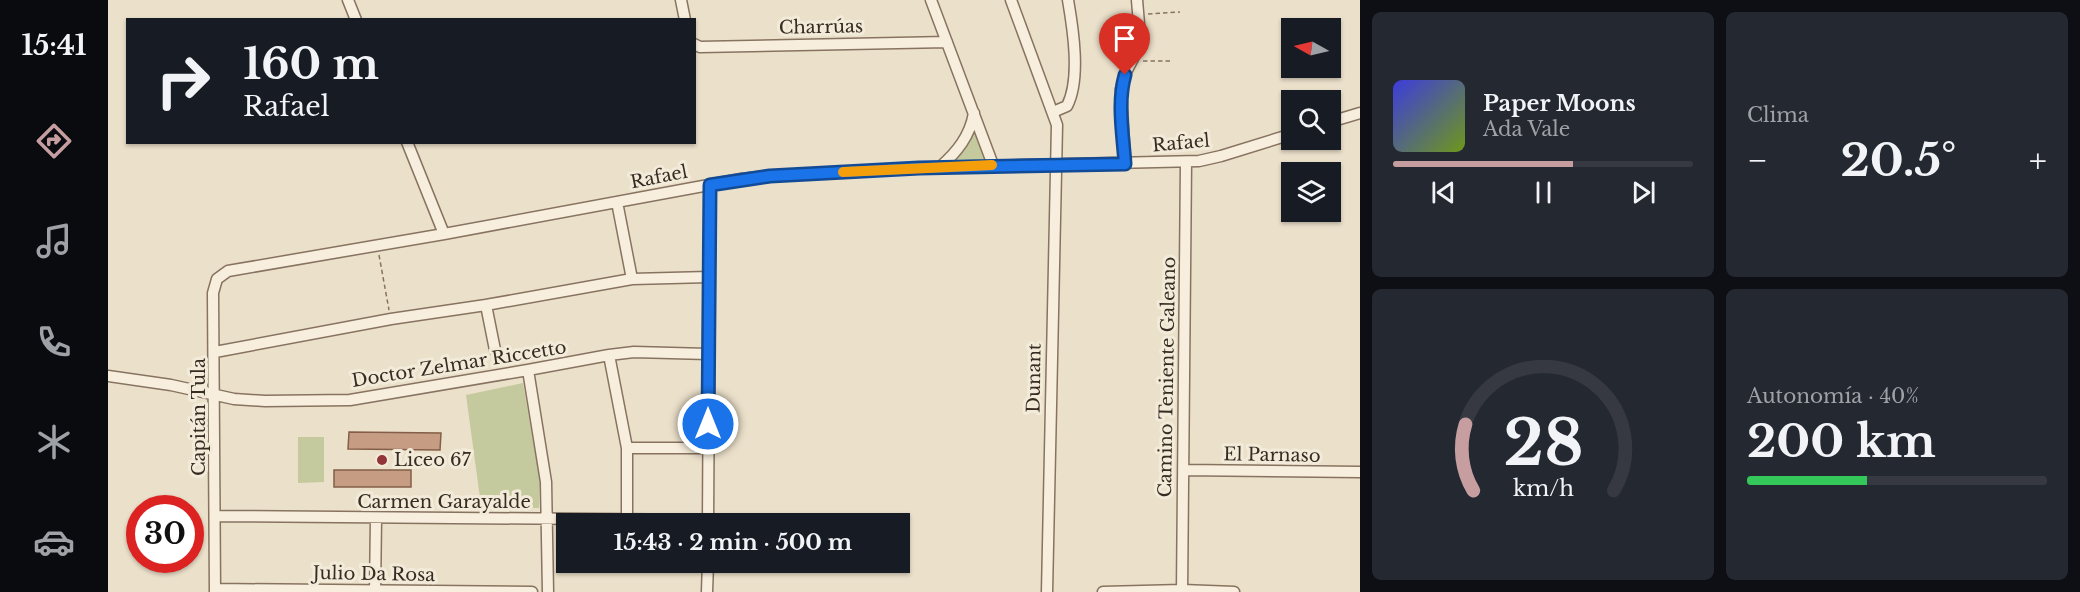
<!DOCTYPE html>
<html lang="es">
<meta charset="utf-8">
<style>
body{margin:0;font-family:"Libre Baskerville",serif;background:#242831;color:#f1f3f6;height:100vh;display:flex;flex-direction:column;font-size:22px;white-space:nowrap}
*{box-sizing:border-box;margin:0}
p{font-size:20px;color:#9ea1a6}
.icon{flex:none;width:33px;height:33px;fill:none;stroke:currentColor;stroke-width:2;stroke-linecap:round;stroke-linejoin:round}
.map{position:relative;flex:1;overflow:hidden}
.details{display:flex;flex-direction:column;gap:12px;padding:12px;background:#0d0f14;width:720px}
.details>*{flex:none}
.top-card{position:absolute;left:18px;top:18px;width:570px;height:126px;border-radius:0px;box-shadow:0 2px 4px #0004;background:#171b24;color:#f1f3f6;overflow:hidden}
.needle{width:39px;rotate:278deg}
.buttons{position:absolute;left:1173px;top:18px;display:grid;gap:12px}
.buttons a{display:grid;place-items:center;width:60px;height:60px;border-radius:0px;background:#171b24;box-shadow:0 2px 4px #0004;font-size:30px}
.speed{position:absolute;left:18px;top:495px;display:flex;gap:12px;font-size:30px;font-weight:700;text-align:center}
.speed>*{display:grid;place-content:center;width:78px;height:78px;border-radius:50%;background:#171b24;box-shadow:0 2px 4px #0004;line-height:1}
.speed .limit{border:9px solid #d22;background:#fff;color:#111}
.pin{position:absolute;display:grid;place-items:center;width:51px;height:51px;color:#fff;margin:-62px -26px;border-radius:50% 50% 50% 0;rotate:-45deg;box-shadow:0 0 6px #0007}
.pin .icon{rotate:45deg}
.me{position:absolute;width:66px;margin:-33px;rotate:0deg;stroke-linejoin:round;filter:drop-shadow(0 0 4px #0008)}
.turn{display:flex;align-items:center;gap:21px;height:126px;padding:0 18px;font-size:27px}
.turn .icon{width:78px;height:78px;stroke-width:2.5}
.turn b{display:block;font-size:42px;line-height:51px}
.big{font-size:45px;font-weight:700;line-height:1.1}
.details .card{flex:1;display:flex;flex-direction:column;justify-content:center;gap:9px;min-width:0;padding:0 21px;border-radius:9px;background:#242831}
.details .dial{align-items:center;gap:0}
.dial svg{height:156px;overflow:visible;fill:none;stroke:#363941;stroke-width:7;stroke-linecap:round;text-anchor:middle}
.dial text{fill:#f1f3f6;stroke:none}
.song{display:flex;align-items:center;gap:18px}
.cover{width:72px;height:72px;border-radius:9px;background:linear-gradient(135deg,hsl(240 70% 55%),hsl(80 70% 35%))}
.played{height:6px;border-radius:3px;background:linear-gradient(90deg,#c69ea0 60%,#363941 60%)}
.keys{display:flex;justify-content:space-around;direction:ltr}
.heat{display:flex;justify-content:space-between;align-items:center;font-size:33px;direction:ltr}
.charge{height:9px;border-radius:4px;background:linear-gradient(90deg,#34c759 40%,#363941 0)}
.details .tiles{flex:1;display:grid;gap:12px;grid-template-columns:repeat(2,1fr)}
.trip{position:absolute;left:448px;top:513px;width:354px;height:60px;border-radius:0px;background:#171b24;box-shadow:0 2px 4px #0004;font-weight:700;line-height:60px;text-align:center}
main{display:flex;flex:1;min-height:0}
.tabs{display:flex;flex-direction:column;width:108px;justify-content:space-around;align-items:center;background:#090b0e;color:#9ea1a6}
.tabs .icon{width:42px;height:42px}
.tabs .current{color:#c69ea0}
.tabs b{font-size:27px;color:#f1f3f6}
.map>svg:first-child{display:block}
</style>
<main>
<nav class="tabs">
<b>15:41</b>
<svg class="icon current" aria-label="directions" viewBox="0 0 24 24"><path d="M12 3l9 9-9 9-9-9zM9 14v-3h6M13 9l2 2-2 2"/></svg>
<svg class="icon" aria-label="music" viewBox="0 0 24 24"><path d="M9 18V5l10-2v13"/><circle cx="6" cy="18" r="3"/><circle cx="16" cy="16" r="3"/></svg>
<svg class="icon" aria-label="phone" viewBox="0 0 24 24"><path d="M5 4h4l2 5-3 2q2 4 5 5l2-3 5 2v4C11 20 4 13 5 4z"/></svg>
<svg class="icon" aria-label="climate" viewBox="0 0 24 24"><path d="M12 3v18M4 7l16 10M4 17L20 7"/></svg>
<svg class="icon" aria-label="car" viewBox="0 0 24 24"><path d="M5 17H2v-5l4-1 3-4h7l3 4 3 1v5h-3M9 17h6M6 11h13"/><circle cx="7" cy="17" r="2"/><circle cx="17" cy="17" r="2"/></svg>
</nav>
<div class="map">
<svg width="1252" height="592" viewBox="0 0 1252 592">
<rect width="100%" height="100%" fill="#ebe0ca"/>
<!-- green -->
<path fill="#c5c99e" d="M866,133L869,134L878,160L876,162L851,164L848,160Z
M415,383L432,481L431,508L378,507L373,505L358,395Z
M190,437H216V482L190,483Z"/>
<!-- building -->
<path fill="#c69d83" stroke="#845e48" stroke-width="1.5" d="M241,432L333,433L332,450L240,449Z
M226,470H303V487H226Z"/>
<g fill="none" stroke-linecap="round" stroke-linejoin="round">
<!-- minor casing -->
<g stroke="#877360" stroke-width="13">
<path id="minor" d="M240,0L248,20
M573,0L577,20
M823,0L885,165
M903,0L949,125L939,592
M586,44L592,47L839,42
M945,112L959,106C973,79 965,29 960,0
M1222,122L1252,113
M299,142L336,234
M1017,163L1013,89L1017,74L1030,49L1032,36L1029,0
M832,167C849,152 862,136 866,113
M509,202L524,279
M378,305L387,350
M107,352L283,319L378,305L524,279L601,277
M501,355L519,448V519
M420,370L438,482L440,592
M0,376L63,385L126,399L157,401L242,400L420,370L501,355L526,352L600,354
M519,448H600
M1075,470L1252,472
M108,516L600,520
M600,524L602,185
M107,589L424,592
M107,592L105,293L109,279L120,271L336,234L633,179L662,176L832,167L1091,161L1113,156L1184,134
M267,592L268,518
M599,592L600,562
M995,592L1074,590L1126,592
M1074,592L1078,162"/>
</g>
<!-- path -->
<path stroke="#877360" stroke-width="1.5" stroke-dasharray="4.5 3" stroke-linecap="butt" d="M1040,14L1072,12
M1035,61H1064
M271,255L281,310"/>
<!-- minor -->
<use href="#minor" stroke="#f7eedd" stroke-width="10"/>
</g>
<g fill="none" stroke-linecap="round" stroke-linejoin="round">
<!-- route casing -->
<g stroke="#114b97" stroke-width="15">
<path id="route" d="M600,424L602,185L662,176L811,168L1017,164C1015,134 1009,103 1017,75"/>
</g>
<!-- route -->
<use href="#route" stroke="#1a73e8" stroke-width="10"/>
<!-- slow -->
<path stroke="#f59e0b" stroke-width="10" d="M735,172L884,165"/>
</g>
<!-- markers -->
<circle fill="#913538" stroke="#f3ebd9" stroke-width="2" cx="274" cy="460" r="6"/>
<g text-anchor="middle" stroke-width="6" stroke-linejoin="round" paint-order="stroke">
<!-- street labels -->
<g font-size="18" fill="#382c22" stroke="#f3ebd9">
<text transform="translate(713 27) rotate(-1)" y="6">Charrúas</text>
<text transform="translate(1073 143) rotate(-5)" y="6">Rafael</text>
<text transform="translate(551 177) rotate(-11)" y="6">Rafael</text>
<text transform="translate(351 364) rotate(-9)" y="6">Doctor Zelmar Riccetto</text>
<text transform="translate(1059 377) rotate(-89)" y="6">Camino Teniente Galeano</text>
<text transform="translate(926 378) rotate(-89)" y="6">Dunant</text>
<text transform="translate(91 417) rotate(-90)" y="6">Capitán Tula</text>
<text transform="translate(1164 455) rotate(1)" y="6">El Parnaso</text>
<text x="336" y="508">Carmen Garayalde</text>
<text transform="translate(266 574) rotate(1)" y="6">Julio Da Rosa</text>
</g>
<!-- poi labels -->
<g font-size="18" fill="#382c22" stroke="#f3ebd9" text-anchor="start">
<text x="286" y="466">Liceo 67</text>
</g>
</g>
</svg>
<div class="buttons">
<a><svg class="needle" viewBox="-14 -14 28 28"><path d="M0-13l5 13h-10z" fill="#e53935"/><path d="M0 13l5-13h-10z" fill="#9ea1a6"/></svg></a>
<a><svg class="icon" aria-label="search" viewBox="0 0 24 24"><circle cx="10" cy="10" r="6"/><path d="M15 15l6 6"/></svg></a>
<a><svg class="icon" aria-label="layers" viewBox="0 0 24 24"><path d="M12 4l9 5-9 5-9-5zM3 14l9 5 9-5"/></svg></a>
</div>
<div class="speed"><div class="limit">30</div></div>
<div class="pin" style="left:1017px;top:75px;background:#d93025"><svg class="icon" aria-label="arrive" viewBox="0 0 24 24"><path d="M6 21V4h12l-3 4 3 4H6"/></svg></div>
<svg class="me" style="left:600px;top:424px" viewBox="-20 -20 40 40"><circle r="17" fill="#1a73e8" stroke="#fff" stroke-width="3"/><path d="M0-11L8 9 0 5-8 9z" fill="#fff"/></svg>
<div class="trip">15:43 · 2 min · 500 m</div>
<div class="top-card">
<div class="turn"><svg class="icon" aria-label="right" viewBox="0 0 24 24"><path d="M7 20v-9h11M14 6l5 5-5 5"/></svg><div><b>160 m</b>Rafael</div></div>
</div>
</div>
<section class="details">
<div class="tiles">
<div class="card">
<div class="song"><i class="cover"></i><div><b>Paper Moons</b><p>Ada Vale</p></div></div>
<div class="played"></div>
<div class="keys"><svg class="icon" aria-label="previous" viewBox="0 0 24 24"><path d="M18 5L8 12l10 7zM5 5v14"/></svg><svg class="icon" aria-label="pause" viewBox="0 0 24 24"><path d="M8 5v14M16 5v14"/></svg><svg class="icon" aria-label="next" viewBox="0 0 24 24"><path d="M6 5l10 7-10 7zM19 5v14"/></svg></div>
</div>
<div class="card"><p>Clima</p>
<div class="heat"><a>−</a><b class="big">20.5°</b><a>+</a></div>
</div>
<div class="card dial"><svg viewBox="0 0 100 80">
<path d="M14 69A42 42 0 1 1 86 69"/>
<path d="M14 69A42 42 0 0 1 10 35" stroke="#c69ea0"/>
<text x="50" y="56" font-size="32" font-weight="700">28</text>
<text x="50" y="72" font-size="11">km/h</text>
</svg></div>
<div class="card"><p>Autonomía · 40%</p><b class="big">200 km</b><div class="charge"></div></div>
</div>
</section>
</main>
